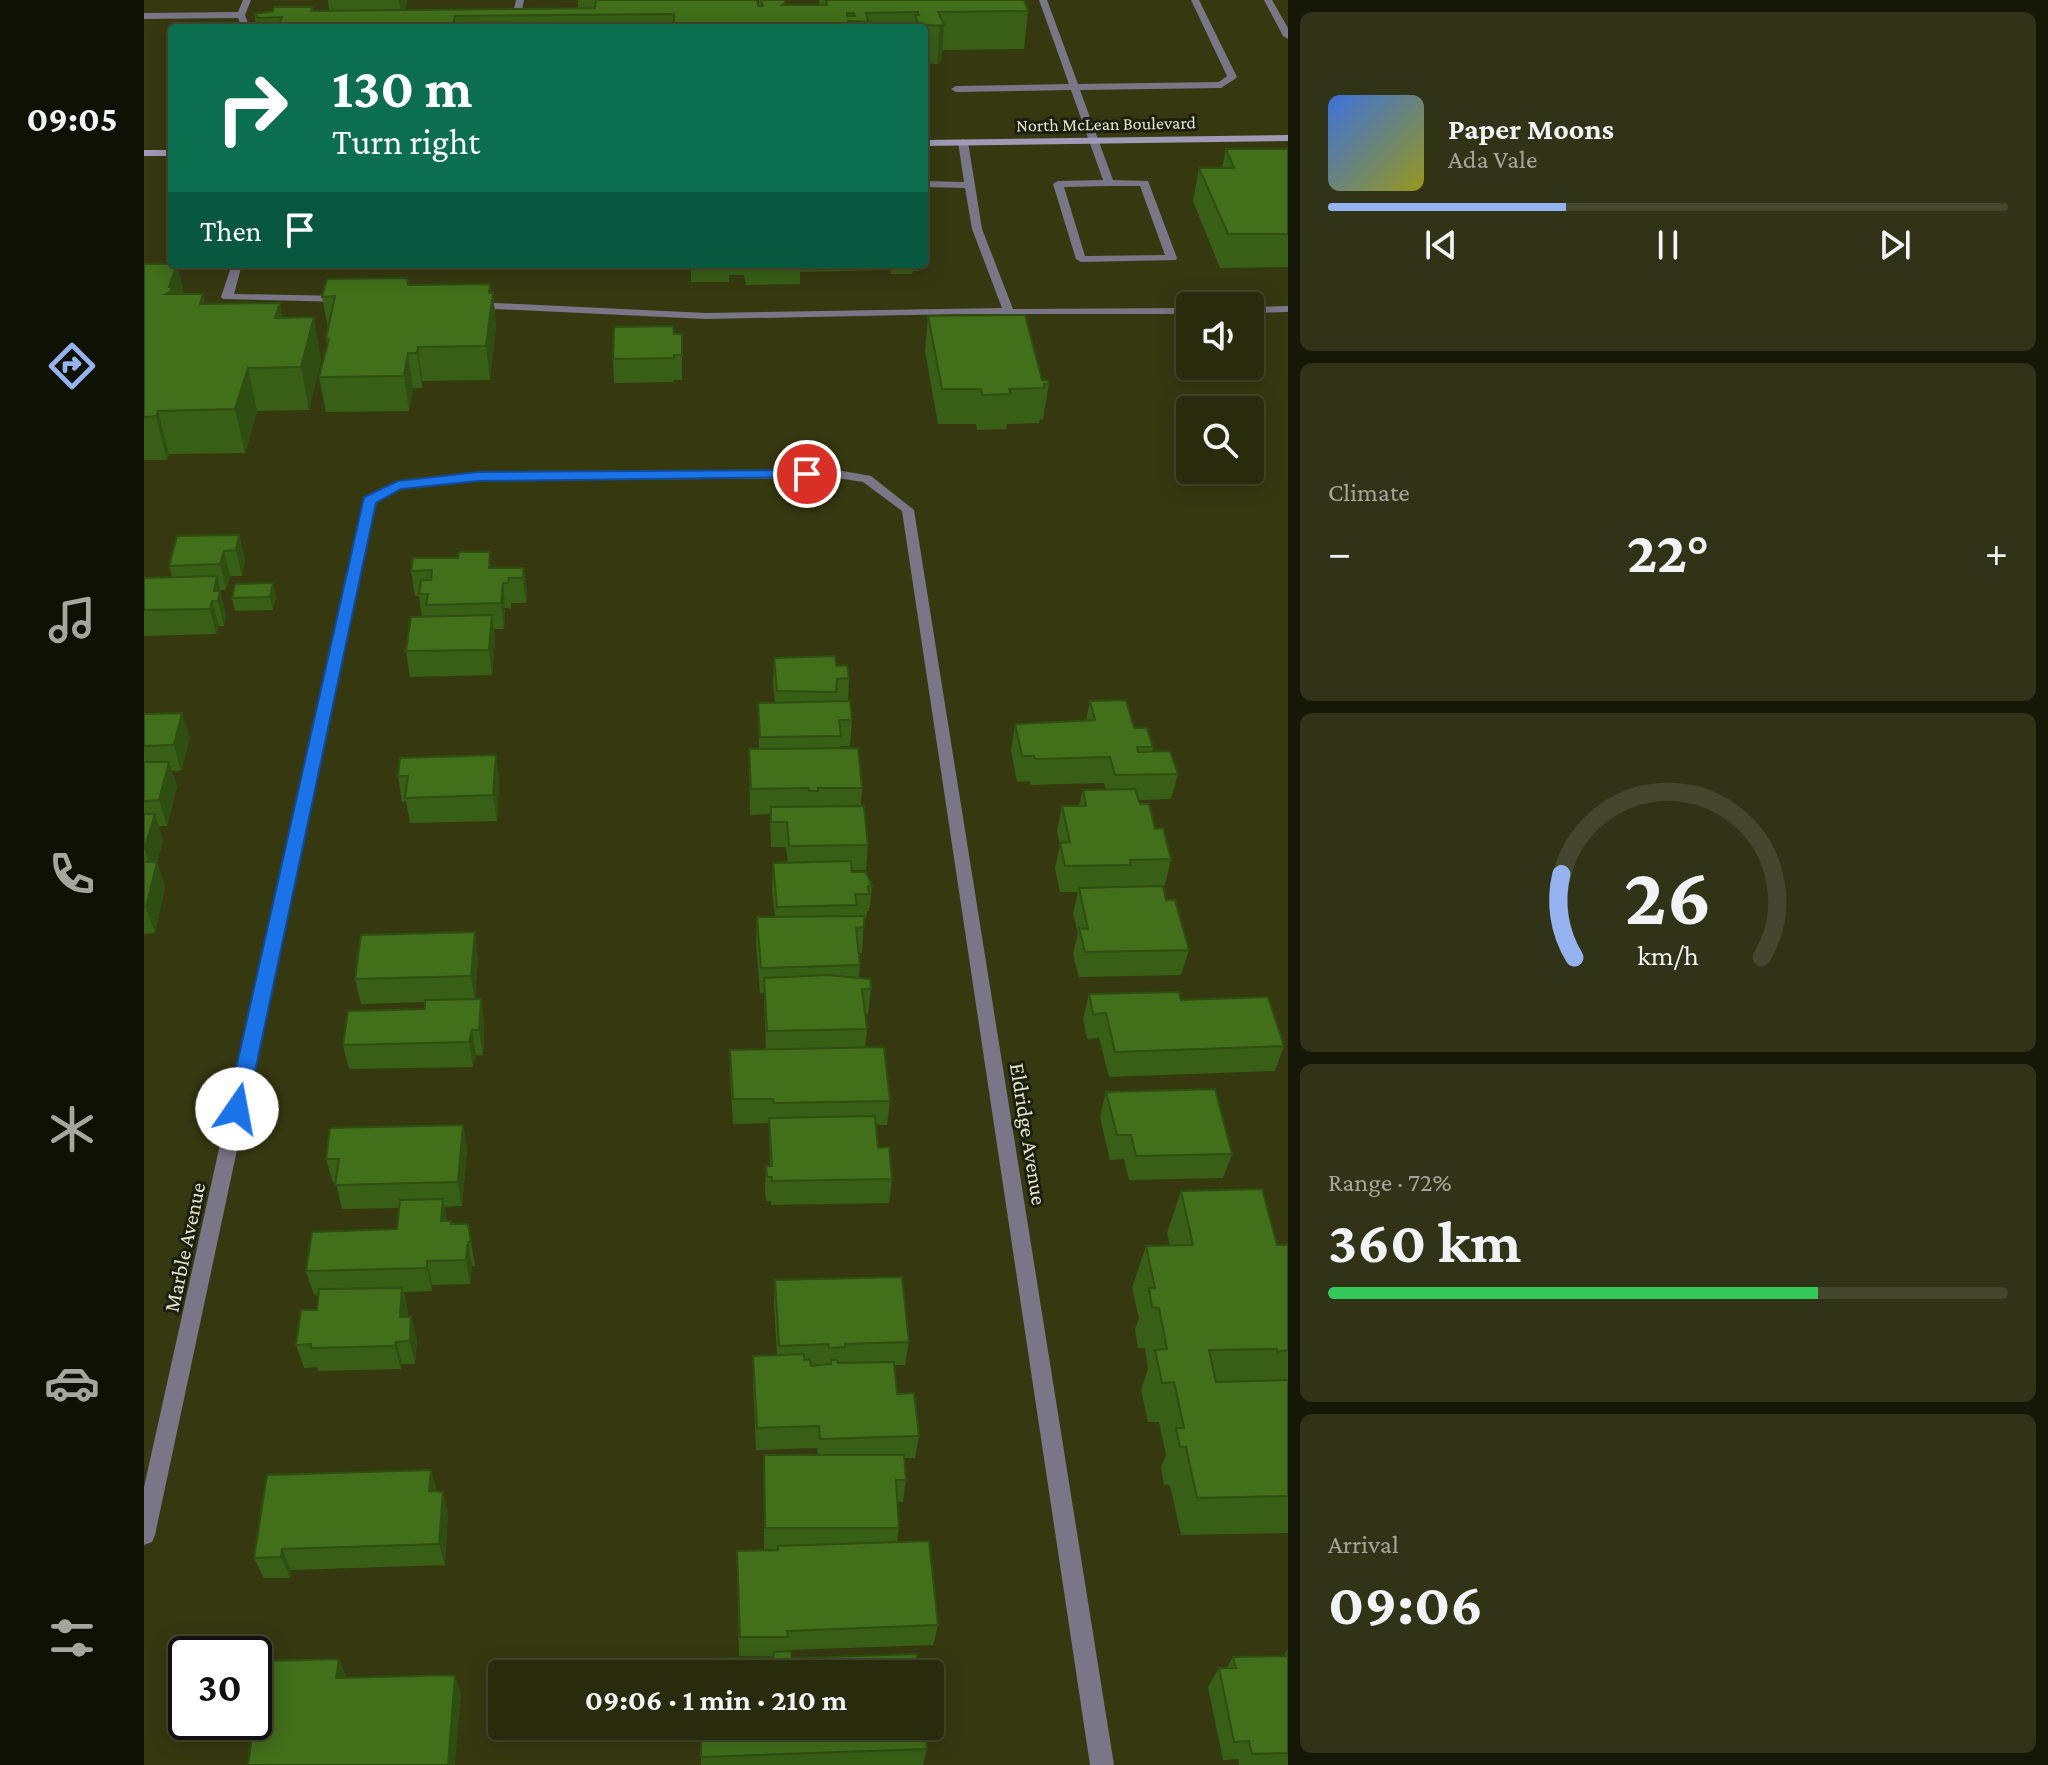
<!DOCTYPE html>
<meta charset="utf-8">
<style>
body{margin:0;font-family:"Crimson Pro",serif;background:#303315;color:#f1f3f6;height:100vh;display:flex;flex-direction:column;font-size:30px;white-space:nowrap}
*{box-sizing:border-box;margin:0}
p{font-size:26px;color:#a5a79d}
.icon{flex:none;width:44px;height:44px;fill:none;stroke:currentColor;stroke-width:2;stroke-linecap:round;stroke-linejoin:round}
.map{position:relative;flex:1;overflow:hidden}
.side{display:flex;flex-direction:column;gap:12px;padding:12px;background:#161807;width:760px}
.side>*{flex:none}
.hud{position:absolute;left:24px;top:24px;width:760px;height:244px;border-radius:8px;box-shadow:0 4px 20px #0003,0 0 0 2px #44472d;background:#0b6e4f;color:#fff;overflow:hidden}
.tools{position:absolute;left:1032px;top:292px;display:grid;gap:16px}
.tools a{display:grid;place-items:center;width:88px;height:88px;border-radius:8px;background:#282b0c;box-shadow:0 4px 20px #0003,0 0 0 2px #44472d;font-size:40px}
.speed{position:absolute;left:24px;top:1636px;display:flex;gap:16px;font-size:40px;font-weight:700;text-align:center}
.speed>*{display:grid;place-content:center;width:104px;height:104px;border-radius:50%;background:#282b0c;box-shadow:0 4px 20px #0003,0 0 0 2px #44472d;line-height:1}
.speed .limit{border:4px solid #111;border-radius:12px;background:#fff;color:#111}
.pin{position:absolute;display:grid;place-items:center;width:68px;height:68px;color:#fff;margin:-34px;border:4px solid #fff;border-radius:50%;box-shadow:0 2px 8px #0007}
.me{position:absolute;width:88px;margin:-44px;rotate:12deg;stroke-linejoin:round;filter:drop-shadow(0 0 6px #0008)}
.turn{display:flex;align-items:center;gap:28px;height:168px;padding:0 32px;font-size:36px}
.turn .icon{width:104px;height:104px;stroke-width:2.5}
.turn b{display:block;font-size:56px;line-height:68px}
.then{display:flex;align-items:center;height:76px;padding:0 32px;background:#0003;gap:16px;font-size:30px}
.big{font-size:60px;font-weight:700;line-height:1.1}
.side .card{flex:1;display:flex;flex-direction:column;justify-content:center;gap:12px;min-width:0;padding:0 28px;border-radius:12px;background:#303315}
.side .dial{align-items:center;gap:0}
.dial svg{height:208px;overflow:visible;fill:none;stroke:#44472d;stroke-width:7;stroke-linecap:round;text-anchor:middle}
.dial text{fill:#f1f3f6;stroke:none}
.song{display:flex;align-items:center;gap:24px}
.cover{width:96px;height:96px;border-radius:12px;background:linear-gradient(135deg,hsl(220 70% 55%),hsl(60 70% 35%))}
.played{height:8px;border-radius:4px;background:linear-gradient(90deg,#95b2f1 35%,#44472d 35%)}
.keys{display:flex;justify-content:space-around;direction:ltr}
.heat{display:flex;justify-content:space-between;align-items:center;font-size:44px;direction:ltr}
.charge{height:12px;border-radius:6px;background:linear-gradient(90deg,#34c759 72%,#44472d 0)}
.trip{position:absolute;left:344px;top:1660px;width:456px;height:80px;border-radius:8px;background:#282b0c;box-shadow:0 4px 20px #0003,0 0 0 2px #44472d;font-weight:700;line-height:80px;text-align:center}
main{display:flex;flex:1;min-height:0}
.dock{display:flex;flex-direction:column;width:144px;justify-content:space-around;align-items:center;background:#101105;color:#a5a79d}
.dock .icon{width:56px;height:56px}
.dock .on{color:#95b2f1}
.dock b{font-size:36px;color:#f1f3f6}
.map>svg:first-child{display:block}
</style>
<main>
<nav class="dock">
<b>09:05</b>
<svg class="icon on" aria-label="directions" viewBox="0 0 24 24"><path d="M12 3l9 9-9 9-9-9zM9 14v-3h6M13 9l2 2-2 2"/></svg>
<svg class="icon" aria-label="music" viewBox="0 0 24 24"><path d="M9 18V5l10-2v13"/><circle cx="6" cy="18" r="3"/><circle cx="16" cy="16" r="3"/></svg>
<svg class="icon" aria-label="phone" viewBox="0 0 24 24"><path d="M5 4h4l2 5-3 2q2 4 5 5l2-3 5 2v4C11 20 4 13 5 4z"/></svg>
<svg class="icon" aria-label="climate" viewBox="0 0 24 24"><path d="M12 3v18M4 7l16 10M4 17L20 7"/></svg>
<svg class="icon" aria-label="car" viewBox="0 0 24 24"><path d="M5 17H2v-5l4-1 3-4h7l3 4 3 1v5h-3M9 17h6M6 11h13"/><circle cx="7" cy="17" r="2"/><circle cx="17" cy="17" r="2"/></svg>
<svg class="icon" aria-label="filters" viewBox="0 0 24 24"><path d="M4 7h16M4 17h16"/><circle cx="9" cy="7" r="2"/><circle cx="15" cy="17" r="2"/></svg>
</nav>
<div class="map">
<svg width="1144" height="1765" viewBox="0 0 1144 1765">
<rect width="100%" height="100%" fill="#363910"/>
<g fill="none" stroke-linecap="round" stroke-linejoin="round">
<!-- service -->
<path fill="#797688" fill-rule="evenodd" d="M99,0H107L101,15L106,28H98L94,18L0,19V13L94,12Z
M372,0H380L375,25L370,28H354L367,23Z
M895,0H903L934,84L1075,82L1083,76L1047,0H1055L1093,77L1091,79L1077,88L936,90L969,180L1004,181L1033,258L1032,260L937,262L932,259L909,184L914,181L959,180L927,90L812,92L807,89L812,86L925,84ZM965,186H996L1021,255L941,256L920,187Z
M819,139L824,142L838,229L869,309L1046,308V314H814L562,319L331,308L325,305L331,302L562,313L858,308L828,229L821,188L780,187V181L820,182L814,142Z
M88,264H98L90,294L200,296L206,299L200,302L79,299L77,297Z
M1144,306V312L1106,313V307Z"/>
<!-- minor -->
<path fill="#797688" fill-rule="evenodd" d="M1120,0H1128L1144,28V39L1139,36Z
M693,470L727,476L770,510L970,1765H946L758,511L719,482L693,478L334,481L257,489L231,502L11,1535L8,1542L0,1545V1487L219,500L254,481L334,473Z"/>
<!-- secondary -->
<path fill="#9f9ab6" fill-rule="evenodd" d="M1144,135V141L780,146V140Z
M0,150H28V156H0Z"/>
</g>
<!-- wall -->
<path fill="#385f16" d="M184,0H263L261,10L434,9V0H613L614,6H615V0H641V5H675V0H682L884,11L880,49L798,50L797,62L793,64L780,63V28H113L110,14L185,11Z
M1082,149H1144V267L1076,268L1049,201L1055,168H1078Z
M33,264L40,294L62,304L136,303L138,318L177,360L165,410L113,411L101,453L25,454L23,460H0V267Z
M547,264H774V271H769L768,274H747L746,270L656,272V284L602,285L600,275H585V282H547Z
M346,284L347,293H349L352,327L346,380L278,381V388H269L265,411L182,412L175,377L183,345L182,338L184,328L178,297L264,285Z
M784,316L905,384L899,419H896L895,423L863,424L862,429L833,430L832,424H794L781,351Z
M530,334H538V380H530V382L470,383L469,359Z
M95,535L101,560L98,576H86L82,590H76L82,616L80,626H75L72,634L0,636V578L28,577L25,566Z
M380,568L383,593L382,603H367V609L361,608L360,629H350L351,640L348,675L266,677L262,651L278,617L275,596H271L267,571Z
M132,596L129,610L91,611L88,598Z
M630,658L692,666L705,678L704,701L708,720L706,746H696V748L718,788L717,806L724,845L722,870H708V872L728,886L725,911H723L722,919H720L718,953H715L716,965L715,978L727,989L724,1014H721L723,1029L721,1047L746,1101L743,1125H732L734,1148L748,1179L745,1203L627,1205V1201H622L621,1190L622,1166H626L625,1123L589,1124L586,1075V1050L622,1049L620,993H616L612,942L613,917H631L628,889L629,863H644L642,847H627L626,814L606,815L605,749H615L614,703L631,702L629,683Z
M946,701L990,728L1009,747L1008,752L1034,774L1027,799L995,800L1027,859L1021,885L982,887L1022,900L1045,950L1037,975L935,977L929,954L934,933L929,913L934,892H916L911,868L916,845L913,831L918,806H935L939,790L962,789L960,783L886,785V781L873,782L867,750L871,724L942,720Z
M0,714L46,738L37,771H28L33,787L23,826H14L19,840L13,862L21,887L11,933L0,934Z
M352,755L355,781L353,821L266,823L262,801L258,802L254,776Z
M334,958L331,999H337L340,1024L339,1055H332L329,1067L205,1069L199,1045L281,1009V1002L217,1004L211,979Z
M945,994L1037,1000L1140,1046L1131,1071L965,1077L955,1038L943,1039L939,1019Z
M962,1092L1088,1154L1079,1178L985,1180L980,1159L966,1160L956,1117Z
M319,1125L323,1149L318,1206L300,1207L303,1221L308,1224H324L331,1266H328L326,1284L288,1285V1291L260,1292L264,1311V1317H267L273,1340L271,1364H258L257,1369L174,1371L173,1367L160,1368L152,1345L173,1310L175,1294L170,1295L162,1271L253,1229L255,1208L198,1209L192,1183H189L182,1159Z
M1037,1191L1133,1245H1144V1533L1037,1535L1026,1485H1020L1017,1467L1022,1455L1015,1422H1004L997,1390L1004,1369L1001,1348H994L991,1329L995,1318L988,1288L1002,1246H1026L1023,1233Z
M631,1280L765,1342L761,1365H751L753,1394L775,1436L771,1458H760L762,1480L759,1502L753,1501L755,1528L753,1542L794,1625L789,1645L643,1650V1652L648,1658L776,1674L629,1657L595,1656L593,1551L634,1549H620V1455H674L673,1448L612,1450L609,1379V1356L633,1355L630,1304Z
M287,1470L293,1492L304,1513L301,1565L147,1570L146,1578H120L110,1558Z
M1143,1650L1144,1765H1095L1094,1759L1079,1760L1064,1687L1075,1668H1083L1089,1657L1140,1656Z
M557,1726L783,1749L779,1765H557Z"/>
<!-- shaded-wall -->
<path fill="#2e4e12" d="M255,0H263L258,25Z
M800,24L797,62L793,64L796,26Z
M33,264L43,305L22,294Z
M346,284L348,303L349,293L352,327L346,380L342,346Z
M59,294L69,336L56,304Z
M136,303L144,346L131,318Z
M170,317L177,360L165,410L157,367Z
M274,347L278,381V388L273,353Z
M264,353L269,388L265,411L260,376Z
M104,368L113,411L101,453L91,409Z
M14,411L25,454L23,460L12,416Z
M95,535L101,560L98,576L92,550Z
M80,551L86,576L82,590L76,564Z
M380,568L383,593L382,603L379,578Z
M73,576L82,616L80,626L74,601L70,591Z
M129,583L132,596L129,610L126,597Z
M359,583L361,608L360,629L357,603Z
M68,601L75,626L72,634L66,609Z
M348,615L351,640L348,675L345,650Z
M38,713L46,738L37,771L30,745Z
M352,755L355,781L353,821L349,795Z
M25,762L33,787L23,826L15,800Z
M11,814L19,840L9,876L1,850Z
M13,862L21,887L11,933L2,908Z
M331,932L334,958L331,1001L327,976Z
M337,999L340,1024L339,1055L335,1030Z
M328,1030L332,1055L329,1067L325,1042Z
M319,1125L323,1149L318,1206L314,1182Z
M299,1199L303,1223L297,1221Z
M324,1242L328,1266L326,1284L322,1260Z
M283,1261L288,1285V1291L283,1268Z
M258,1288L264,1311L262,1340L256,1317Z
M267,1317L273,1340L271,1364L266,1341Z
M252,1342L258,1364L257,1369L251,1346Z
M287,1470L293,1492L285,1491Z
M299,1492L304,1513L301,1565L295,1544Z
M138,1549L147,1570L146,1578L137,1557Z
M195,1659L203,1678H192Z
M311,1675L317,1694L311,1765H304Z"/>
<!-- building -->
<path fill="#416f1a" stroke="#2e4e12" stroke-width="2" fill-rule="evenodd" d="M452,0H613L614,6H619L617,0H641V3L638,5H683L682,0H880L884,11L794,12L800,24L796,26L774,24L771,15H775L774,12L722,13L724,22L704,21L705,24L730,23L731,28H530V14L311,16L308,28H134L138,17L115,18L110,14L129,11L130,7H169L167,11L451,8ZM703,13H710L711,16H703Z
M1082,149H1144V234H1084L1055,168H1090Z
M1,264H33L25,287H28L27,291L22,294H59L56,304L136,303L131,318L170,317L157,367L104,368L91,409L14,411L12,416L0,417V267Z
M263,278L264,285L346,284L345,293H349L342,346L274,347L273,353H264L260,376L175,377L185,339L182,338L191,296L178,297L183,279Z
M881,315L898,380H904L905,384H900V388L865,389L867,394L838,395L837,389H798L784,316Z
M529,326L530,334H538V355H530V358L469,359L470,327Z
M95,535L92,550L80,551L76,564L25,566L33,536Z
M315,552H346L345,568H380L379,578H365L364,583H359L357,603L282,605L284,594H275L277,580H287L288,570L267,571L269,558H314Z
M73,576L70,591H76L74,601H68L66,609L0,610V578Z
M129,583L126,597L88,598L91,584Z
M348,615L345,650L262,651L267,617Z
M691,656L692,666L703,665L705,678L693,679L692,692L633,691L630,658Z
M982,700L990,728H1003L1009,747H993L994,752L1026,751L1034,774L971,775L966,757L891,759L890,756H878L871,724L951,720L946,701Z
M706,701L708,720H695L697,736L616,737L614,703Z
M38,713L30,745L0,746V714Z
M714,748L718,788H674V791H665V788L607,789L605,749Z
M352,755L349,795L261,798L264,776H254L256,758Z
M0,762H25L15,800L0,801Z
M991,789L996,804H1005L1011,829L1019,828L1027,859L986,860L987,865L921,866L916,843L926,842L918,806H942L939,790Z
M720,806L724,845L645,846L643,822H627V807Z
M0,814H11L0,850Z
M707,861L708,872H722L728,886H724L725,894H711L713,905L633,907L629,863Z
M0,862H13L2,908H0Z
M1019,886L1022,900H1031L1045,950L941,952L935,928L944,929L935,888Z
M720,916V927L712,928L716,965L617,968L613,917Z
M331,932L327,976L211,979L217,935Z
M683,975L726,979L727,989H718L723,1029L623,1031L620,978Z
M1035,992L1037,1000L1124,997L1140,1046L971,1052L962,1013L949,1014L945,994Z
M337,999L335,1030H328L325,1042L199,1045L204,1011L281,1009V1000Z
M740,1047L746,1101L630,1103L629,1099H589L586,1050Z
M1071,1089L1088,1154L992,1156L987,1135H973L962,1092Z
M731,1116L734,1148L745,1147L748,1179L628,1181V1177H623L622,1166H628L625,1118Z
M319,1125L314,1182L191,1185L195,1159H182L186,1128Z
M1118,1189L1133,1245H1144V1350L1133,1352V1349L1065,1350L1072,1382L1144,1380V1496L1053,1498L1042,1447H1036L1032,1428H1040L1030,1382L1018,1383L1011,1350L1023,1349L1015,1308L1008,1307L1005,1288H1011L1002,1246L1049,1245L1037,1191Z
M299,1199L297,1221H307V1224H324L327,1242H324L322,1260L283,1261V1268L162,1271L168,1232L253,1229L256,1200Z
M758,1277L765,1342L701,1344V1347L685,1348L684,1344L635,1346L631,1280Z
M258,1288L256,1317H267L266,1341L252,1342L251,1346L167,1348V1344L152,1345L157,1310H173L175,1289Z
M660,1354V1360L666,1359L667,1366L687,1364V1360H693L694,1363L750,1362L753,1394L770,1393L775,1436L676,1439L675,1426L613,1428L609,1356Z
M620,1455H760L762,1480H752L755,1528H621Z
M287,1470L285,1491L299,1492L295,1544L138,1549L137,1557L110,1558L123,1475Z
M785,1541L794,1625L643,1631L644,1637H596L593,1551L634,1550V1546Z
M1143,1650H1144V1753L1108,1754L1105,1741L1090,1742L1075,1668H1092L1089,1657L1144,1656Z
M647,1651L648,1658L773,1654L776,1674H556L555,1659L629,1657L630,1652Z
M195,1659L192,1678L311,1675L304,1765H104L119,1661Z
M557,1726H781L783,1749L557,1757Z"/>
<!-- route -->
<path fill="#1a73e8" stroke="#114b97" stroke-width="2" d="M663,470L668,471V477L334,481L257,489L232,503L103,1109L100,1115L93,1117L86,1115L83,1109L220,497L254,481L334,472Z"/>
<g text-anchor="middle" stroke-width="6" stroke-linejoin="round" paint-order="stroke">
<!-- far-street labels -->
<g font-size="18" fill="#e3e6cf" stroke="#1d1f0e">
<text transform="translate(962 124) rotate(-1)" y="6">North McLean Boulevard</text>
</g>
<!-- street labels -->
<g font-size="22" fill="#e3e6cf" stroke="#1d1f0e">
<text transform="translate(885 1134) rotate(81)" y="8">Eldridge Avenue</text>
<text transform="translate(40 1247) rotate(-78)" y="8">Marble Avenue</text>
</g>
</g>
</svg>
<div class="tools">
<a><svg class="icon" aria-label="sound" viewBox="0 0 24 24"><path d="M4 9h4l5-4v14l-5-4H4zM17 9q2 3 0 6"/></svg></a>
<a><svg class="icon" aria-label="search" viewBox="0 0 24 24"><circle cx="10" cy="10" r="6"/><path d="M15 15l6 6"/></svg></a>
</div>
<div class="speed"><div class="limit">30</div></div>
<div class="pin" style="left:663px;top:474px;background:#d93025"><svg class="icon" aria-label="arrive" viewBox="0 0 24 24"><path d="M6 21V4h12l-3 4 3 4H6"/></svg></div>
<svg class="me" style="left:93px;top:1109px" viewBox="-20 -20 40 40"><circle r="19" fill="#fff"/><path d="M0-13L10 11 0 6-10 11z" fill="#1a73e8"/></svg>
<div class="trip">09:06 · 1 min · 210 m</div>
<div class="hud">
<div class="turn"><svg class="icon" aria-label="right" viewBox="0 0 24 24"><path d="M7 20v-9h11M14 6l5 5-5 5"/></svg><div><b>130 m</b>Turn right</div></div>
<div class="then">Then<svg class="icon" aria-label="arrive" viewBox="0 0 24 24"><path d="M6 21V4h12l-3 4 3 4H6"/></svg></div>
</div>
</div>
<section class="side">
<div class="card">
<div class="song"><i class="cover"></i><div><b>Paper Moons</b><p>Ada Vale</p></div></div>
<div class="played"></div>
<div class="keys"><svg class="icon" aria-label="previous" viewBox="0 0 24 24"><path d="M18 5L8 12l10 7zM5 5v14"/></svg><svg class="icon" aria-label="pause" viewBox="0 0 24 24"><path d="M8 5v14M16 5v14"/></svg><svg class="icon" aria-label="next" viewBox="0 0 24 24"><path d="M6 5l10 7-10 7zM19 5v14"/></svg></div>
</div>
<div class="card"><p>Climate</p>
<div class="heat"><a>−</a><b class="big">22°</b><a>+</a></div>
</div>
<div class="card dial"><svg viewBox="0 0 100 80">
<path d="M14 69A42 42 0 1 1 86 69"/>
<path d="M14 69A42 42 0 0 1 9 37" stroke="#95b2f1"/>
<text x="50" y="56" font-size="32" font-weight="700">26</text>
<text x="50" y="72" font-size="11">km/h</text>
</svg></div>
<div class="card"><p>Range · 72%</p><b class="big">360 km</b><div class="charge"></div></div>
<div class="card"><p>Arrival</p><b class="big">09:06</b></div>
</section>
</main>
